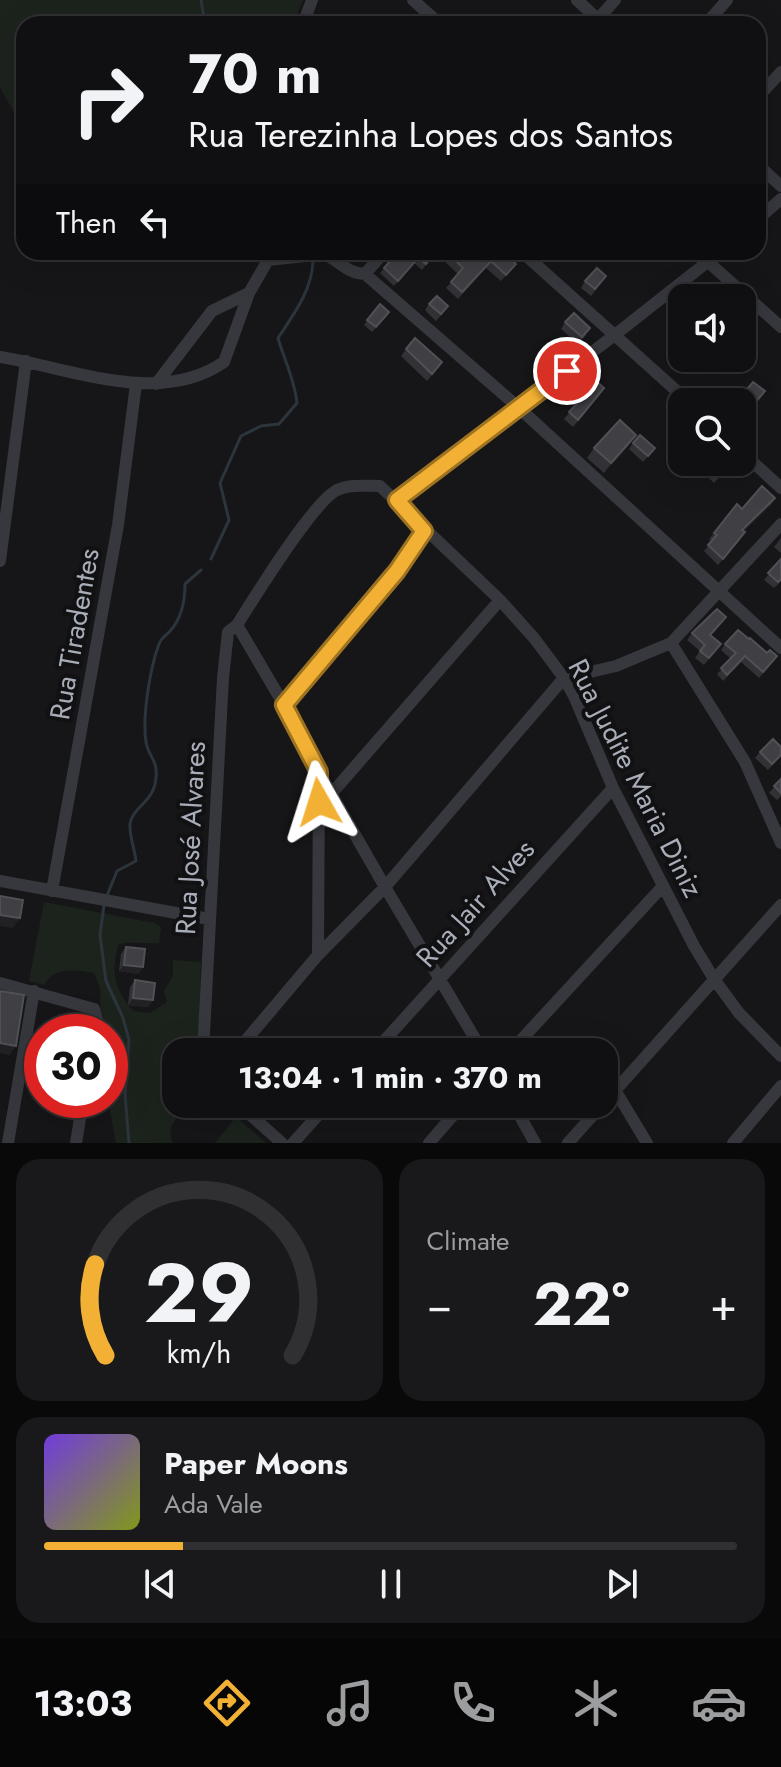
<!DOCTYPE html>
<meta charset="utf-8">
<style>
body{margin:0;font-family:Jost,sans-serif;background:#19191b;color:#f1f3f6;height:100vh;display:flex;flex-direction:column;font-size:30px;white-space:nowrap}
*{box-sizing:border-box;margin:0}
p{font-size:26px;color:#9c9d9f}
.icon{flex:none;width:44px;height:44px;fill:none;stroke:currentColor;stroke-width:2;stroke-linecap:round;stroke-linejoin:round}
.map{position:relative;height:1143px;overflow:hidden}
.sheet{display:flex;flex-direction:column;gap:16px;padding:16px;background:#09090a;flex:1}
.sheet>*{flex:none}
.banner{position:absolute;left:16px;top:16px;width:750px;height:244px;border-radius:24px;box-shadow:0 8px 32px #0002,0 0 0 2px #303032;background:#101012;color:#f1f3f6;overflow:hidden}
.buttons{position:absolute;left:668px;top:284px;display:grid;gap:16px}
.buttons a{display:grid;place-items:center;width:88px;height:88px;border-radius:16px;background:#101012;box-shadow:0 8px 32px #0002,0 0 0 2px #303032;font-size:40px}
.speed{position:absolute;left:24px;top:1014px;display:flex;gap:16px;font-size:40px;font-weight:700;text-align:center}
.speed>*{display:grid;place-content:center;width:104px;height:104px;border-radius:50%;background:#101012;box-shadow:0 8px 32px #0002,0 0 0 2px #303032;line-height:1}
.speed .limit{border:12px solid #d22;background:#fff;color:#111}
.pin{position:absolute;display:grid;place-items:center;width:68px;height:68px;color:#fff;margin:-34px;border:4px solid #fff;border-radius:50%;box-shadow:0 2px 8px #0007}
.me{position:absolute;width:88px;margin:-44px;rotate:354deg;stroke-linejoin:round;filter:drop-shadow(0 0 6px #0008)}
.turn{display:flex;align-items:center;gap:28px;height:168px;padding:0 40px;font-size:36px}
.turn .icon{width:104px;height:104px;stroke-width:2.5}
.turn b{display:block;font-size:56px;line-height:68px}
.then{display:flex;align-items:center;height:76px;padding:0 40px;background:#0003;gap:16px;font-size:30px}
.big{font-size:60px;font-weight:700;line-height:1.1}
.sheet .tile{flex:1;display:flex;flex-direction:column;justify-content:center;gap:12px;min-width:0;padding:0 28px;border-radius:24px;background:#19191b}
.sheet .dial{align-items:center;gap:0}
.dial svg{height:208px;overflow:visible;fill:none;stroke:#303032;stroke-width:7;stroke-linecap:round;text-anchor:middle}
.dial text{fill:#f1f3f6;stroke:none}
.song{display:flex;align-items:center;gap:24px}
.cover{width:96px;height:96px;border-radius:12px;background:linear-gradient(135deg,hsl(260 70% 55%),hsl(70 70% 35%))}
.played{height:8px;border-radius:4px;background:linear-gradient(90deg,#f2b134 20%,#303032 20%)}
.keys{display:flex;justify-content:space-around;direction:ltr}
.heat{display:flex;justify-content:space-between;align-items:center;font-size:44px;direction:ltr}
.sheet .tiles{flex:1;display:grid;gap:16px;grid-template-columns:1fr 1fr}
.tile:last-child{grid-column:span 2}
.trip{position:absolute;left:162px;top:1038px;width:456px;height:80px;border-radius:24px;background:#101012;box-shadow:0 8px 32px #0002,0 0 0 2px #303032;font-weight:700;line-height:80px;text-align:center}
.tab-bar{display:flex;height:128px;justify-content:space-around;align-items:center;background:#060607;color:#9c9d9f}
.tab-bar .icon{width:56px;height:56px}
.tab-bar .on{color:#f2b134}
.tab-bar b{font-size:36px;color:#f1f3f6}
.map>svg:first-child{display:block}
</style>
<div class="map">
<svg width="781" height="1143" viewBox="0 0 781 1143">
<rect width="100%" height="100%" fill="#161618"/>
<!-- green -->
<path fill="#1c231d" d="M0,0H303L293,24H24V131L0,87Z
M44,902L154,923L161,927L159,943C145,944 131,941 119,944C110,972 114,988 133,1011L150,1013L167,1002L164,991L173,976V960L201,962L198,1052H176V1104H184L170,1129L172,1143H116L110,1111L112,1096H110V1032H101L100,988L94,973C75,970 54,966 44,985L29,981Z
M236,1117L266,1143H215Z"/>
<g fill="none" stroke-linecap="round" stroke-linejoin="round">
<!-- stream -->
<path stroke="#2c353c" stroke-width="3" d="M201,0L205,24
M211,559L229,520L220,483L241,436L261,426L279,424L297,403C295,381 284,359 278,338C294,314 312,290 313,261
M106,898L117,871L136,861C135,850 129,835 130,824C132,807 155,802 156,777C158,760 148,756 146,742C142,717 150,668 159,644C161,638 167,635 171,630C182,617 185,601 185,584L201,570
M104,905L100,935L106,981L123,1018L129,1040L125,1094L129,1143"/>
<!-- minor -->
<path stroke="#37383d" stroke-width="12" d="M413,0L440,24
M577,0L603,24
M598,19L615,0
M303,24L312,0
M706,24L727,0
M758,97L781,72
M758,165L781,186
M758,219L781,199
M522,252L689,402
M697,252L781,327
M365,274L518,407L781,648
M365,274L384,252
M0,357C71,368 159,407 224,362L249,293L268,260L324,254C340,261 346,273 365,274
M156,384L212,311L249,293
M742,452L781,488
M397,500L616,334L720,252
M0,561L26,361
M237,625C254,598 313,502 337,490C350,484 366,486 380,486L500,600L534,638L564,678L574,696L613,788L694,946L714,979L739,1013L781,1056
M671,643L745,762L781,843
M284,705L397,571L424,531
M332,793L500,600
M0,881L209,919
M52,891L118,525L136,384
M318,955L319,774
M0,983L94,1009L97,1021L95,1032
M203,1052L223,678L228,632L237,625L284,705L319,772L385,887L483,1052
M236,1052L318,955L385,887L564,678L616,666L671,643L781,524
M374,1052L613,788
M510,1052L663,886
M615,1090L647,1143
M604,1103L781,905
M238,1104L282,1143
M513,1104L535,1143
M8,1143L34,991
M76,1143L83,1100
M293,1143L328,1104
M429,1143L463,1104
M568,1143L603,1104
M733,1143L781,1086"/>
</g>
<!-- wall -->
<path fill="#323236" d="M398,252L434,254L422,270L414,263L394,286L380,273Z
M451,252L478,254L516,264L501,281L486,268L458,299L446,288L458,274L444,261Z
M606,276L591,296L581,288L585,281Z
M380,304L386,317L372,332L364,325Z
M429,304L443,313L436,321L425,310Z
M565,322L586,335L578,344L561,329Z
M406,349L438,368L427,381L401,356Z
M604,388L573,427L564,419L580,400L576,397L581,390Z
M633,443L655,448L643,462L629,449Z
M629,445L604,473L587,458L594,448Z
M694,462H727L725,471L714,483L693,463Z
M775,498L771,505L744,531L745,532L740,539L718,565L704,551L712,541L709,539L714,533L742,509Z
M781,538V553L774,547Z
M781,559V581L774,588L764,580Z
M726,617L710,636L721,644L704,665L695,658L700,651L687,640L692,633Z
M749,639L767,653L777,656L759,678L741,662L723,681L717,674L731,659L721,650L725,644Z
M781,747V756L768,770L755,758L760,752Z
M781,779V796L777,800L769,793Z
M126,947L143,967L138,974L119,971L121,954Z
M135,980L153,1000L148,1007L128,1005L130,987Z"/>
<!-- shaded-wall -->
<path fill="#212124" d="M636,435L629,445L604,473L611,463Z
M775,498L771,505L738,537L742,530Z
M0,915L20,918L13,928L0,926Z
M124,965L143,967L138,974L119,971Z
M133,998L153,1000L148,1007L128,1005Z
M0,1043L16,1046L10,1055L0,1053Z"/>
<!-- building -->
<path fill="#3f3f44" stroke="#4f5156" stroke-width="2" d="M398,252H432L434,254L426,264L418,258L398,281L384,268Z
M451,252H475L478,254L480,252L484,256L488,252H504L516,264L506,275L491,261L462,292L451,282L463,268L449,254Z
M597,268L606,276L595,289L585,281Z
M437,296L448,306L441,314L429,304Z
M380,304L389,312L376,327L367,320Z
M574,313L590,328L582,337L565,322Z
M415,338L442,362L432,374L406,349Z
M593,378L604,388L578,420L569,412L585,395L581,390Z
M753,382L765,391L744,416L742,414V402H736Z
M620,420L636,435L611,463L594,448Z
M640,435L655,448L648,456L633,443Z
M703,462H727L730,465L719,477Z
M762,486L775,498L742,530L745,532L723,559L708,545L717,535L714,533L737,504L742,509Z
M781,559V579L778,582L768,573Z
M717,609L726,617L710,635L721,644L709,658L700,651L705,645L692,633Z
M738,630L749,639L750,638L767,653L770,650L777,656L763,672L745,656L727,675L721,668L736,653L725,644Z
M773,739L781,747V755L772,764L760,752Z
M781,779V793L774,786Z
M0,896L23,900L20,918L0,915Z
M126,947L145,949L143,967L124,965Z
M135,980L155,983L153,1000L133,998Z
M0,991L24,995L16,1046L0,1043Z"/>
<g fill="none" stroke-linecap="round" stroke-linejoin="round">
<!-- route casing -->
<g stroke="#9d7322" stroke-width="20">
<path id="route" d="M319,802V772L284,705L397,571L424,531L397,500L567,371"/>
</g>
<!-- route -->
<use href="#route" stroke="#f2b134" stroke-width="14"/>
</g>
<g text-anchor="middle" stroke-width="8" stroke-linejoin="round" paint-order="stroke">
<!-- street labels -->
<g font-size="28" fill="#a8adb8" stroke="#111113">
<text transform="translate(74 634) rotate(-80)" y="10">Rua Tiradentes</text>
<text transform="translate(636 778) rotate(63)" y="10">Rua Judite Maria Diniz</text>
<text transform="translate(190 838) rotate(-87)" y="10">Rua José Alvares</text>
<text transform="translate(475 903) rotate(-48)" y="10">Rua Jair Alves</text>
</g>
</g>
</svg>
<div class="buttons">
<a><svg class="icon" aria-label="sound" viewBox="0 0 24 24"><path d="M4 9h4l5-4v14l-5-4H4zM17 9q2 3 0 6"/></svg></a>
<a><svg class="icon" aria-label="search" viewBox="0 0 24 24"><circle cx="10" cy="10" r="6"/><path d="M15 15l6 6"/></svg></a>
</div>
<div class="speed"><div class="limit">30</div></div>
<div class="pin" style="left:567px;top:371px;background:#d93025"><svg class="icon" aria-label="arrive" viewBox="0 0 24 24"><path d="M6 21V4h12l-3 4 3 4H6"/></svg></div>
<svg class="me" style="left:319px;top:802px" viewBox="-20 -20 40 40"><path d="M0-17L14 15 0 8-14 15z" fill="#f2b134" stroke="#fff" stroke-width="4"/></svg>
<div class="trip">13:04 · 1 min · 370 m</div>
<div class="banner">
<div class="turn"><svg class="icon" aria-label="right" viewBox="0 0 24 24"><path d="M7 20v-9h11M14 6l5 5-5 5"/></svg><div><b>70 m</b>Rua Terezinha Lopes dos Santos</div></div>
<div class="then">Then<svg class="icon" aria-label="left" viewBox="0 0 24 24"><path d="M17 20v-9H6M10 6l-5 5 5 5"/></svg></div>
</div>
</div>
<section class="sheet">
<div class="tiles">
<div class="tile dial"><svg viewBox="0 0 100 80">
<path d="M14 69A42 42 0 1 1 86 69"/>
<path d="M14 69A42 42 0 0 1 10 34" stroke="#f2b134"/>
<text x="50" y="56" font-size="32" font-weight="700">29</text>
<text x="50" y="72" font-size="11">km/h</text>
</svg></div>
<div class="tile"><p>Climate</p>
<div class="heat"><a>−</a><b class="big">22°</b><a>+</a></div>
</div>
<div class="tile">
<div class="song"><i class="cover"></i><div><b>Paper Moons</b><p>Ada Vale</p></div></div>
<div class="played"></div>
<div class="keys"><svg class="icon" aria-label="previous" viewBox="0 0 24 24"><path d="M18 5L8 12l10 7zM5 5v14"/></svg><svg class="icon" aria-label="pause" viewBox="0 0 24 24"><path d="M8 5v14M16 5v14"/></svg><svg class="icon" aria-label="next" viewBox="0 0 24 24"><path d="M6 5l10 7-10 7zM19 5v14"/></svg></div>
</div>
</div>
</section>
<nav class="tab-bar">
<b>13:03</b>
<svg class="icon on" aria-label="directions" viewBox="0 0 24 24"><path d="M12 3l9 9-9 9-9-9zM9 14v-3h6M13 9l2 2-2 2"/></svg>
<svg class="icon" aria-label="music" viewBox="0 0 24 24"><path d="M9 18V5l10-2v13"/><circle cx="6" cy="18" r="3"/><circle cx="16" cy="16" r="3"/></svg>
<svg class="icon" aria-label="phone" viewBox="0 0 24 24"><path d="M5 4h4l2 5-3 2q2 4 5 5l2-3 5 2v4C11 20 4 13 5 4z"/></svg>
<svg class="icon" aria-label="climate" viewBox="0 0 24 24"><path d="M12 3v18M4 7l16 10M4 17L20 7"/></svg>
<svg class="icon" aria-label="car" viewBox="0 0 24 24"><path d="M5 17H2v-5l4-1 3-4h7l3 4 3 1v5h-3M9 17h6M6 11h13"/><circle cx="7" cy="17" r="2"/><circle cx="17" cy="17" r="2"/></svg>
</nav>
